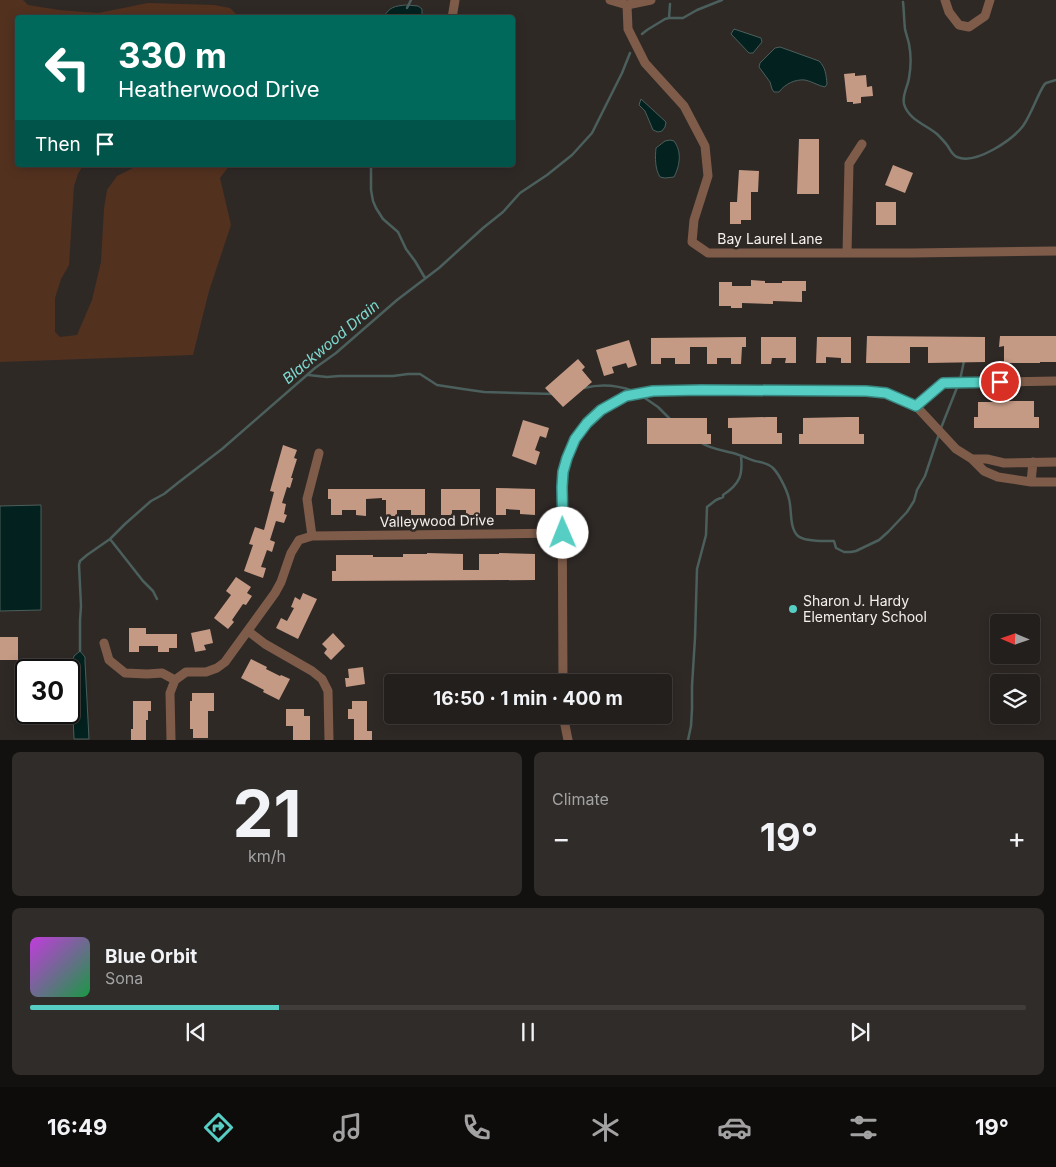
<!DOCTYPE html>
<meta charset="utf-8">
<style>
body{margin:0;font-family:Inter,sans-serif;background:#2f2c29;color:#f1f3f6;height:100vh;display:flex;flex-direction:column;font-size:19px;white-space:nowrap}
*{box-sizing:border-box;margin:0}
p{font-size:16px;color:#a3a2a3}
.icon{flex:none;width:28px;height:28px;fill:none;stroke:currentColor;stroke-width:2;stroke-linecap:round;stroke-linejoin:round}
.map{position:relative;height:740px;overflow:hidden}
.panel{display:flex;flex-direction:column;gap:12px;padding:12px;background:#13110f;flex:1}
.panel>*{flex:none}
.top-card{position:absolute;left:15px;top:15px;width:500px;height:152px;border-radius:5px;box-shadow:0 2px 12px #0003,0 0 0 1px #403d3b;background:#00695c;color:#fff;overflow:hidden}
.needle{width:32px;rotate:272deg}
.controls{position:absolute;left:990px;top:614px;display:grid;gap:10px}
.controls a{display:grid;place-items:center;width:50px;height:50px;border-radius:5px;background:#231f1c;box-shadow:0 2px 12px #0003,0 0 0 1px #403d3b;font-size:25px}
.speed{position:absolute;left:15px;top:659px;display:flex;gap:10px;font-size:25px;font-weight:700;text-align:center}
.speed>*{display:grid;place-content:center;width:65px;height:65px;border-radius:50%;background:#231f1c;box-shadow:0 2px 12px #0003,0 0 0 1px #403d3b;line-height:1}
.speed .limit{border:2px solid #111;border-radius:8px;background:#fff;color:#111}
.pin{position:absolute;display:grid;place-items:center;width:42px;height:42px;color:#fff;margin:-21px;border:2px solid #fff;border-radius:50%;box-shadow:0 1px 5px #0007}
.me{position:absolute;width:55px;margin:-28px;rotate:359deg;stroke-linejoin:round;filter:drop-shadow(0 0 4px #0008)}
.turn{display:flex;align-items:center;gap:18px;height:105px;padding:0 20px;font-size:22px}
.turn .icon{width:65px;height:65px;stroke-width:2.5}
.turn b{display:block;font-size:35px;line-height:42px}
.then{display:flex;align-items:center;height:48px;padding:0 20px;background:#0003;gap:10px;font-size:19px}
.big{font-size:38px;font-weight:700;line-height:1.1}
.panel .tile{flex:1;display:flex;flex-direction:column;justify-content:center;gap:8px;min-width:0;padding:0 18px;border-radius:8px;background:#2f2c29}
.panel .dial{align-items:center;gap:0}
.dial b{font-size:65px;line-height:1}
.song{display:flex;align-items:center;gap:15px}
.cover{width:60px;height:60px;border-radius:8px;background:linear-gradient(135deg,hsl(290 70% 55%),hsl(140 70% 35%))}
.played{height:5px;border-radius:2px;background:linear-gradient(90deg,#56cec3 25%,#403d3b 25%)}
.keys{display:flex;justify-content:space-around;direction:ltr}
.heat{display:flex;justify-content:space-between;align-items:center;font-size:28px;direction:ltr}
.panel .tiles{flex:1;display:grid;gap:12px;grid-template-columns:1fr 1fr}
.tile:last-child{grid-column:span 2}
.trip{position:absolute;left:384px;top:674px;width:288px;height:50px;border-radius:5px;background:#231f1c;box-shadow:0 2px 12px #0003,0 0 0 1px #403d3b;font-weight:700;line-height:50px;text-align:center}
.tab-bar{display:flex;height:80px;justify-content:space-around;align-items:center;background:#0e0c0b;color:#a3a2a3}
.tab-bar .icon{width:35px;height:35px}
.tab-bar .on{color:#56cec3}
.tab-bar b{font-size:22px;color:#f1f3f6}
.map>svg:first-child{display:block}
</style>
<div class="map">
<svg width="1056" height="740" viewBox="0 0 1056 740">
<rect width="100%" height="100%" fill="#2f2926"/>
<!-- green -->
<path fill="#53311f" d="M0,0H23L28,5L59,10L98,13L148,3L214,5L230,8L239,17L18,18V165H83L78,174L74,186L69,265L61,279L55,298V332L60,337L77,335L92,300L101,262L104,209L107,190L117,176L139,165H230L220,178L231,225L209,291L193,355L0,362Z"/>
<!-- water -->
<path fill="#03211e" stroke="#4b5f5c" d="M406,5L418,6L422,9V17H384C389,7 395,6 406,5Z
M734,29L761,38L762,42L753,53H749L731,34Z
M780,47L819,61C826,68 826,75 827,84L825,87C819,86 811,81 805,80C795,79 785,84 779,92H774L772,89L770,82L759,67L760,63L775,48Z
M641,99L666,122L665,127L662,131L658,132L653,130L645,111L639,105Z
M670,140L674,141C682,152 680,165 674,177L665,178L660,177C655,169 655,158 656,148L665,141Z
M41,505V610L0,611V506Z
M80,651L85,657V662L89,739H74L71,667L74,656Z"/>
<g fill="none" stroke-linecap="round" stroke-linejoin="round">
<!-- stream -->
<path stroke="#4b5f5c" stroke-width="2.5" d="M903,2C904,11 904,20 905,29C906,34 908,39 909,44C911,54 911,67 909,78C908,86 902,95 904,104C908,119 926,125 937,134C940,137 944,141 947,145C950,149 952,155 957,157C976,165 1012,140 1023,126C1032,113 1036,98 1044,85L1046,83L1056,80
M407,8L411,0
M669,18L670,4
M642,34L647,30L665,19L669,18H683L697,10L722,0
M371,165V190L373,201L376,208L383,219L398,232L406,249L415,261L425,278
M308,375L327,377L339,376H393L408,374H420L437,385L463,389L484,392L554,394
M960,380L964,361
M584,388C600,384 617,385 633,391
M642,396L658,407L670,419
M941,428L958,385
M700,442C710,449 722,450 733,453C741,455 748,459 755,461C761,462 768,463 773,468C779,474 787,490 789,499C792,509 789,528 798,536C805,542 823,541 832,541H834L836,548L844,552H851L856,551L879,540L888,532L907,512L914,501L917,490L925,476L939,434
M110,539L143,581L153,591L157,599
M80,651V620L81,606L79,565L80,561L87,555L110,539L125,524L151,501L164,494L179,482L222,449L315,368L336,353L397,300L439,268L483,228L503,212L520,193L547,175L572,155L592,133L622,73L630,53
M688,740L691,726L692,709V686L695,638L697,569L706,535L707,507L716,500L723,497V495C740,484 743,475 741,456"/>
</g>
<!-- building -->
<path fill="#c59a85" d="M855,73V76L866,75L867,87L872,86L873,96L861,97V103L853,104V102H847L844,74Z
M799,139H819V194H797Z
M893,165L913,173L905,193L885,185Z
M739,170L759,171L758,192H751V220H741V224H730V202H737Z
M876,202H896V225H876Z
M751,280L765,281V283H782V281H806V291H802V302L773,301V304L742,303V308H731V306H719V282H732V286H751Z
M867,336L985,337V362L928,363V347H910V363H866Z
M1000,336H1056V362H1040V363H1004V346L999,347Z
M746,337V347H742L741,364H731V358H717V364H707V347H690V364H675V358H661V364H651V338Z
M761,337H796V363H785L786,358H772L771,364H761Z
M817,337H851V363H841V358L826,357V363H816Z
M629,340L637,365L628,368L626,363L612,367L614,373L604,376L596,350Z
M578,359L585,367L582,370L592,382L563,407L545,388Z
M997,401H1034V417H1039V428H974V417H978V402H997Z
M768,417H777V433H782V444H732V428H728V418Z
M849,417H859V434H864V444H799V434H803V418Z
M647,418H707V434H711V444H647Z
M523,420L549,428L546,438L540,436L535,450L540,452L536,465L512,456Z
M283,445L297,450L294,458L297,459L291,478H293L290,488L287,487L282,503L286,504L284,514L287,515L284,523L276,521L270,540L275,542L272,552L267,550L261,567L266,568L263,578L244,571L253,545L249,544L255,527L264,530L274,492L270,491Z
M496,488L535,489V515L520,514V510L506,509V515H496Z
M328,489H425V515H411V510H397V516H386V500H382V498L366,499V516L356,515V510H342V515H331V499H328Z
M441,489H480V515H466V510H452V515H441Z
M427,553L463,554V570H479V554H499V553L535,554V580L332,581V571H336V555H373V557H403V554H427Z
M236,577L251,587L247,593L252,596L246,605L243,604L232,620L234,622L228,629L214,618L231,595L226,591Z
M303,593L317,599L298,639L276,628L281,618L287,621L294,608L291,607L295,597L300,600Z
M129,628H146V634H177V648H169V652H158V646H139V652H129Z
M210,629L213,643L204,645L206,650L195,652L191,633Z
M333,633L345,646L331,660L324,653L327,649L322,644Z
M0,637H18V660H0Z
M251,659L267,667L266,669L280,676L281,675L290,679L279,700L263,692L264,690L241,678Z
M363,667L365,684L346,687L345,678H349L348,669Z
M192,693H214V711H208V738H193V729H190V701H192Z
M133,701H151V711H148V720H146V740H131V729H133Z
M352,701H367V731H372V740H354V719H348V709H352Z
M286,709H304V716H310V740H293V726H286Z"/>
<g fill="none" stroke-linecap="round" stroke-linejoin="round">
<!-- minor -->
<path stroke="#7f5c4a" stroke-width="9" d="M610,0L627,5L651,0
M945,0L949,12L959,25L969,27L985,16L990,0
M627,5L628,29L645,63L684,106L705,146L708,176L694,220L692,242L708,253H912L1056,251
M452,18L455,0
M847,253L849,164L862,144
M916,406L943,383L1056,381
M972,459H987L1004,463L1056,462
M1031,482L1033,462
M312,536L307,499L319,453
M248,631L265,644L312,671L322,679L328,691L329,740
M104,643L109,660L125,673L147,674L162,673L175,680L186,672H206L217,668L225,662L275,593L281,582L291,553L299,540L312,536L563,533
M563,682L562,487C565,452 578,424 610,405C615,402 620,398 626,396C652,388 694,390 721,390C769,390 817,391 866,391L885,393L916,406L956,449L972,459L984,471L998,477L1031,482H1056
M563,715L568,740
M171,740L170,693L175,680"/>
</g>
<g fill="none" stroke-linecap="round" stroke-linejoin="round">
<!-- route casing -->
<g stroke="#38867f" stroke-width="12">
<path id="route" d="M563,533L562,487L563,472L567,458L575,439L587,423L601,410L626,396L653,391L701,390L866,391L886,393L916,406L943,383L1000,382"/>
</g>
<!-- route -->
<use href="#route" stroke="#56cec3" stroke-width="9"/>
</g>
<!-- markers -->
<circle fill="#56cec3" stroke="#2f2926" stroke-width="2" cx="793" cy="609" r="5"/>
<g text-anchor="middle" stroke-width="5" stroke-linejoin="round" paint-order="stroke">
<!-- street labels -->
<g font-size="14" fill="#f4f0ee" stroke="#2f2926">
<text x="770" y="244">Bay Laurel Lane</text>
<text transform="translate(437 521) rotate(-1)" y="5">Valleywood Drive</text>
</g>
<!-- poi labels -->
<g font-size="14" fill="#f4f0ee" stroke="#2f2926" text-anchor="start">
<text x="803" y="606">Sharon J. Hardy<tspan x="803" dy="16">Elementary School</tspan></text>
</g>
<!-- water labels -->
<g font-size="15" font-style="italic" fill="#7dd9cf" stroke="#2f2926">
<text transform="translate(331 342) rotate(-40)" y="5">Blackwood Drain</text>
</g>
</g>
</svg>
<div class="controls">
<a><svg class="needle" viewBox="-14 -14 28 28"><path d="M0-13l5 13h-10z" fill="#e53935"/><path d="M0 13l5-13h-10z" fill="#a3a2a3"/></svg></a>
<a><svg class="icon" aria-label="layers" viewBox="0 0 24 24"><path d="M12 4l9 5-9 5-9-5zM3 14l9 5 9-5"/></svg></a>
</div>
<div class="speed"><div class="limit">30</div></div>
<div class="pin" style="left:1000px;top:382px;background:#d93025"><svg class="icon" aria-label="arrive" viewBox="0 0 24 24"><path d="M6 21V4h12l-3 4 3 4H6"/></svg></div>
<svg class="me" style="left:563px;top:533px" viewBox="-20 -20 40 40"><circle r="19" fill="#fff"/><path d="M0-13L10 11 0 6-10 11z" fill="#56cec3"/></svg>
<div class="trip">16:50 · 1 min · 400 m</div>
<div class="top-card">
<div class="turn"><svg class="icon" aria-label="left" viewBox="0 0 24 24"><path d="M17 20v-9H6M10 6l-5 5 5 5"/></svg><div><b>330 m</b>Heatherwood Drive</div></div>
<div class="then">Then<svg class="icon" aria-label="arrive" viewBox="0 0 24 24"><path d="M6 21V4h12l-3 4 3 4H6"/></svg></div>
</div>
</div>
<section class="panel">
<div class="tiles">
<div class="tile dial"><b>21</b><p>km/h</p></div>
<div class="tile"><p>Climate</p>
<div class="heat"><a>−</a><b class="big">19°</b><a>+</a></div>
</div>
<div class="tile">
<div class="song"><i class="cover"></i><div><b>Blue Orbit</b><p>Sona</p></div></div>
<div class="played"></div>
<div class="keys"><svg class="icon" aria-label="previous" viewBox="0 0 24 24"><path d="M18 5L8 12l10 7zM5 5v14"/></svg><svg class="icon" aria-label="pause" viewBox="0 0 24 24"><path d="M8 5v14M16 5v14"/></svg><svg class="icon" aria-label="next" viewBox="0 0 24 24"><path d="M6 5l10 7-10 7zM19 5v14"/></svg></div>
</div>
</div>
</section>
<nav class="tab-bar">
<b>16:49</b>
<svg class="icon on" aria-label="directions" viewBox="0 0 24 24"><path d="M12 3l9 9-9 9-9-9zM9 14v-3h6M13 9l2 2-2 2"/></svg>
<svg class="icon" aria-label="music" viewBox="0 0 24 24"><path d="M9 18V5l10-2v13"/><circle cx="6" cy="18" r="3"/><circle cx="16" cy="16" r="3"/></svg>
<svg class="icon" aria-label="phone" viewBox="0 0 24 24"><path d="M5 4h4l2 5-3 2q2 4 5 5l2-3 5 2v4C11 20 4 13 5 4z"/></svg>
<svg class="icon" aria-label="climate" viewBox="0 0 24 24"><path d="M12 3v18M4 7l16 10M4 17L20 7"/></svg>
<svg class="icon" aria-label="car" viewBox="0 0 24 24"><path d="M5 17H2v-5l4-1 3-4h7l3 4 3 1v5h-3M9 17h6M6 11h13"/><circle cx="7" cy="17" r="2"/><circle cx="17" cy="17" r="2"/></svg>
<svg class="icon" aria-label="filters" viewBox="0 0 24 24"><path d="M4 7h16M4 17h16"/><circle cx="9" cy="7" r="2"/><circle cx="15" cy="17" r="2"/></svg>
<b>19°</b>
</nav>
